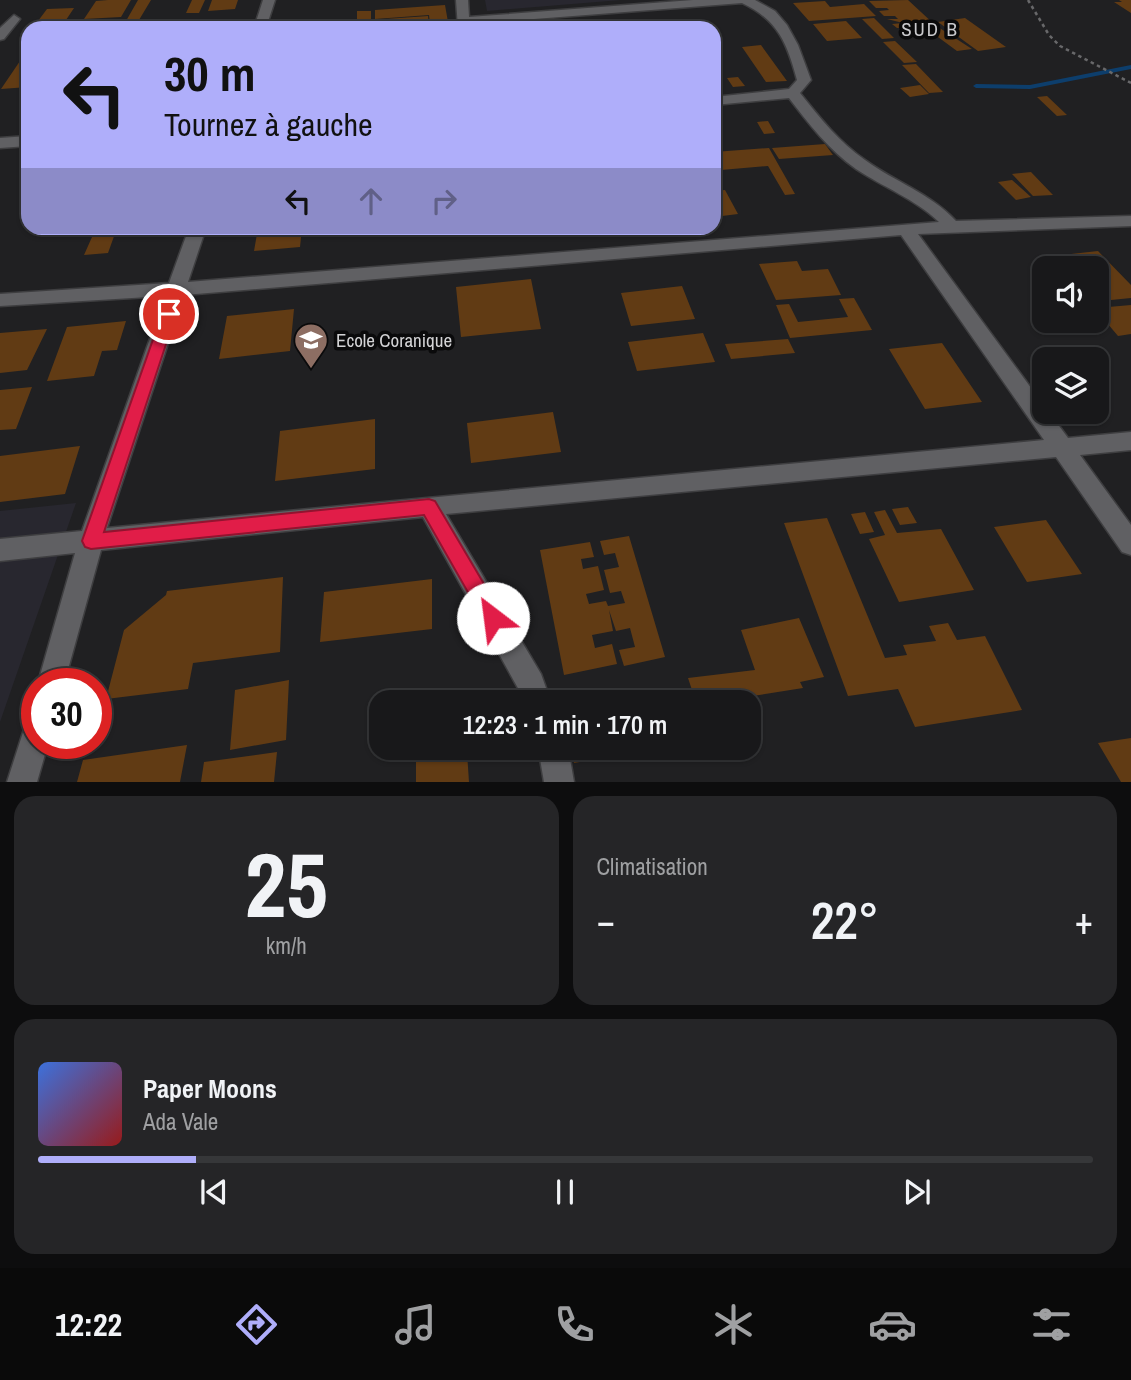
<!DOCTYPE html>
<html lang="fr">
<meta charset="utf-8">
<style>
body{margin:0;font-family:"Archivo Narrow",sans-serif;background:#252527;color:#f1f3f6;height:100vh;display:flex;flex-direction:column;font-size:26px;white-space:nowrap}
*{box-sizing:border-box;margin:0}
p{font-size:23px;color:#9fa0a2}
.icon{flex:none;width:38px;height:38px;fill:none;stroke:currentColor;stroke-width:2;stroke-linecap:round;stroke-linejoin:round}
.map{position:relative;height:782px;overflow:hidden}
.panel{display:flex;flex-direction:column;gap:14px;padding:14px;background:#0d0d0e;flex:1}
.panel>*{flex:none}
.banner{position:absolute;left:21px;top:21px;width:700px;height:214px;border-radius:21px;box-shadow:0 2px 5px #0004,0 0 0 2px #363739;background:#afaefa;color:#111;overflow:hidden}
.tools{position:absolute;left:1032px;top:256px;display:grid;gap:14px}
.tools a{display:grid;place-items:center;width:77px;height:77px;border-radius:14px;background:#18181a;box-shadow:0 2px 5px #0004,0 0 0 2px #363739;font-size:35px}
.speed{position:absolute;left:21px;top:668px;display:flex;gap:14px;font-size:35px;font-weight:700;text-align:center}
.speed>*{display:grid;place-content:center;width:91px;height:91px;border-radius:50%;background:#18181a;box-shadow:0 2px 5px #0004,0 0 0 2px #363739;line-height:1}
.speed .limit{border:10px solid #d22;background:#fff;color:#111}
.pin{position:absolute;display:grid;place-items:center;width:60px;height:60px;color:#fff;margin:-30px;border:4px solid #fff;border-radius:50%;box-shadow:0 2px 7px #0007}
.me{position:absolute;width:77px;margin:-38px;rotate:330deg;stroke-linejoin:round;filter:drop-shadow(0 0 5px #0008)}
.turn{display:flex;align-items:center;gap:24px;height:147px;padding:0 28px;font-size:32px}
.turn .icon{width:91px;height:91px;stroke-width:2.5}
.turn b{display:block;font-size:49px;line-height:60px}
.lanes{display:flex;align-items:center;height:66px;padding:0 28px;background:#0003;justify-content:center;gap:35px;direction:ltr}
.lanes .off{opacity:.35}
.big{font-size:52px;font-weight:600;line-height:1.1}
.panel .widget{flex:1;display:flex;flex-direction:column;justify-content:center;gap:10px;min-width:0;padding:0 24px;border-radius:21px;background:#252527}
.panel .dial{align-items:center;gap:0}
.dial b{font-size:91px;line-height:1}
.song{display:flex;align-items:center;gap:21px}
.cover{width:84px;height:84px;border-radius:10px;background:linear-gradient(135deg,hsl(220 70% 55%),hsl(0 70% 35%))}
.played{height:7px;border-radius:4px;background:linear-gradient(90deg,#afaefa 15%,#363739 15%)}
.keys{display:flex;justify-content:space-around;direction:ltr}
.heat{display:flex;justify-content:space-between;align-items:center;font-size:38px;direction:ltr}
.panel .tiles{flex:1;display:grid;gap:14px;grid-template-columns:1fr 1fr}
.widget:last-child{grid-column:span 2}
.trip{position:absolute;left:369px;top:690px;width:392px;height:70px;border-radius:21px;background:#18181a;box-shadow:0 2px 5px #0004,0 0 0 2px #363739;font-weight:600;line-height:70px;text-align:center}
.tabs{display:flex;height:112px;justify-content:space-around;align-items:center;background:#0a0a0a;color:#9fa0a2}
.tabs .icon{width:49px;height:49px}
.tabs .on{color:#afaefa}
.tabs b{font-size:32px;color:#f1f3f6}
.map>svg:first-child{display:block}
</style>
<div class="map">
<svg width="1131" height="782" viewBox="0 0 1131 782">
<rect width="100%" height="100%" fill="#202022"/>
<!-- built -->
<path fill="#28272f" d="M485,0H621L487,11Z
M76,503L0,722V511Z"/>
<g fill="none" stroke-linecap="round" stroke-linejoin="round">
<!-- stream -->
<path fill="#0d3e6c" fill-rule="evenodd" d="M1131,65V69L1030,89L976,88L973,86L976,84L1030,85Z"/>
</g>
<!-- building -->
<path fill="#613b14" d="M108,0H131L121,17L84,19L96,1Z
M138,0H151L139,20L126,21Z
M192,0H205L199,13H186Z
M212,0H238L235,9L208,11Z
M908,0L935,25L972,49L957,51L923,26L897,28L892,24L903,23L887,19H898L895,16H884L879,11L889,10L887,8H876L869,1Z
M1119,0H1131V13L1114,2H1122Z
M825,1L830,7L864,4L876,16L809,21L793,3Z
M445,5L448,22L430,24L429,15L375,19V10Z
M74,8L66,20L38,21L47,9Z
M357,11H371V20L428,16L429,25L357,28Z
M874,18L894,38L882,39L862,19Z
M965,18L1006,47L978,51L938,22Z
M694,20L700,28H652L649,23Z
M846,21L862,38L827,41L813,24Z
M895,41L917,62L904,63L883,42Z
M761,45L787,81L766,82L742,47Z
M28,60V87L1,89L20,61Z
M916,64L943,92L929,93L902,65Z
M738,77L745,86L733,87L727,78Z
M920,85L929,94L910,97L900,88Z
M1047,96L1067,115L1057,116L1037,97Z
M768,121L775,133L764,134L757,122Z
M825,144L833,155L779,159L772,148Z
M769,148L795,194L785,195L768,166L721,170L714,155V152Z
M1031,172L1053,195L1033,196L1012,174Z
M1012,180L1031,197L1016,200L998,182Z
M725,190L738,214L714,217V191Z
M96,228H117L108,253L84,255Z
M258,228H302L300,247L254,251Z
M1098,251L1131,285V298L1111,300L1097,286V268H1073L1062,255Z
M797,261L802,271L828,269L841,295L776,300L759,264Z
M531,279L541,329L461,337L456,287Z
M682,286L695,319L631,326L621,293Z
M854,298L872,330L790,338L776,305L789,304L798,322L848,317L839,299Z
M1131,305V334L1118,336L1097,311V308Z
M294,309L290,351L219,359L227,316Z
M126,321L117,350L102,351L94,376L47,381L67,327Z
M47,329L27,370L0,373V333Z
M703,333L715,362L637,371L628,342Z
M788,339L795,353L731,359L725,344Z
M942,343L982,402L925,409L889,349Z
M32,387L16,429L0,430V390Z
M553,412L561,452L471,463L467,423Z
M375,419V469L275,481L280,431Z
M80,446L65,494L0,502V456Z
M908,507L917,523L900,525L892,509Z
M885,510L897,533L941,529L974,590L899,602L869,539L885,535L874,512Z
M865,512L874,532L860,534L851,514Z
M827,518L885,658L907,655L903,645L936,641L929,626L948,623L957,640L985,636L1022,710L915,727L898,689L848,696L784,523Z
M1046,520L1082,574L1027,582L994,527Z
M629,536L665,657L624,666L619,650L635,647L630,628L616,631L609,610L613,631L592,635L595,648L612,644L617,664L564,675L540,550L590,542L594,557L581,559L583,569L598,566L604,590L586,594L589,604L606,601L608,606L625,603L621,591L610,593L604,570L619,567L615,553L604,555L600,541Z
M283,577L280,652L193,663L188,689L106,699L124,630L166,595L167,591Z
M432,579V629L320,642L324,592Z
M799,618L824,677L800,682L803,688L714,702H696L688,678L755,670L741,630Z
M289,680L286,740L230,750L235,690Z
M1131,738V782H1121L1098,743Z
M187,745L180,782H77L83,760Z
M572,747H656L657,749L574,763Z
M277,752L274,782H201L204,762Z
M467,752L469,782H416V759Z"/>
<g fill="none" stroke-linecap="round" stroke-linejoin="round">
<!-- minor casing -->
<g stroke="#3e3e40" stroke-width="3">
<path id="minor" d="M263,0H275L266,28H254Z
M456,0H468L469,17L693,0H755L775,11L787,25L798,45L811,80L800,93C820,118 839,142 865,160C895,182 930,193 956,221L1131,216V226L918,234L1045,407V411H1048L1068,438L1131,432V450L1080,455L1131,525V555L1122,552L1056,457L446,514L541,674L551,702H523L519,690L423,517L101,550L64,684L37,686L75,553L0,561V539L82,531L165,296L0,306V294L169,283L189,228H206L188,282L939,222C915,199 883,187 856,169C829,150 809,124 789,98L714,105V97L789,89L797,80C787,43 778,20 742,3L470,24V28H458ZM901,235L1044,440L107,528L184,295Z
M14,15L20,19L4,39L0,40V28Z
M28,136V146L0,148V138Z
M37,716V744H48L37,782H7L27,720Z
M538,747H568L574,782H544Z"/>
</g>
<!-- path -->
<path stroke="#68686a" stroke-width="2.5" stroke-dasharray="3.5 3.5" stroke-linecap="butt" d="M1028,0L1049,35L1060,46L1131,83"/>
<!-- minor -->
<use href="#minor" fill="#606063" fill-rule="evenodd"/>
</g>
<!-- route -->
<path fill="#e11d48" stroke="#92132f" stroke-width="2" d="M169,309L176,314L104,532L429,499L435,501L500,611L503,618L500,624L493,627L486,624L424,515L91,549L85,547L82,541L162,314Z"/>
<!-- icons -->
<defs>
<g id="school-pin" transform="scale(1.75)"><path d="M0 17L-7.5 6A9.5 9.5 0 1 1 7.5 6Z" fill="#8d6e63" stroke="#0a0a0b"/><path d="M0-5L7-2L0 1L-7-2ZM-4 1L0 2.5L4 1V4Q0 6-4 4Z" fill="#fff"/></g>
</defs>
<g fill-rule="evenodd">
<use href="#school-pin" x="311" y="340"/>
</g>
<g text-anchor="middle" stroke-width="7" stroke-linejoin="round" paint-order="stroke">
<!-- far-quarter labels -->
<g font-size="19" letter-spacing="2" fill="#c9c9cc" stroke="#0a0a0b">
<text x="930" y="36">SUD B</text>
</g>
<!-- poi labels -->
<g font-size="19" fill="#d3d3d5" stroke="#0a0a0b" text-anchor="start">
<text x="336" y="347">Ecole Coranique</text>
</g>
</g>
</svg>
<div class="tools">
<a><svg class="icon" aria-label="sound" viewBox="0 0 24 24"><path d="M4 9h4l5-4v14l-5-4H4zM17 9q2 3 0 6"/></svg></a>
<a><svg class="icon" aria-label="layers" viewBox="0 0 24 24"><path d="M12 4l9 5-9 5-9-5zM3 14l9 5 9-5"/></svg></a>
</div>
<div class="speed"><div class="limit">30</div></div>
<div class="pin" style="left:169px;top:314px;background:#d93025"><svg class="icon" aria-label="arrive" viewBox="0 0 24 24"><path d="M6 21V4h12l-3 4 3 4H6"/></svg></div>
<svg class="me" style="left:493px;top:618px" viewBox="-20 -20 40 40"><circle r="19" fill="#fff"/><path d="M0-13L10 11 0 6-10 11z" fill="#e11d48"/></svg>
<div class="trip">12:23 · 1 min · 170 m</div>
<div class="banner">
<div class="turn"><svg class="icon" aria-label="left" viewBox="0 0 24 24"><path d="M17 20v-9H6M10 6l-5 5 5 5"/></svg><div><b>30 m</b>Tournez à gauche</div></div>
<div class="lanes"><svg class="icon" aria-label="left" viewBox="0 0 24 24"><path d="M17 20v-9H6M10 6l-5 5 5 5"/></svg><svg class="icon off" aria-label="ahead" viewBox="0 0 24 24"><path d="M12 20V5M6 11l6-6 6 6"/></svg><svg class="icon off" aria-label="right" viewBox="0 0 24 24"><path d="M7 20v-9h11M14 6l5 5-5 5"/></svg></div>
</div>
</div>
<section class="panel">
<div class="tiles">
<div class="widget dial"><b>25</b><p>km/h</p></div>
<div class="widget"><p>Climatisation</p>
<div class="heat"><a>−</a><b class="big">22°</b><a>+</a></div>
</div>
<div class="widget">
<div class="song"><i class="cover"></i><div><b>Paper Moons</b><p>Ada Vale</p></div></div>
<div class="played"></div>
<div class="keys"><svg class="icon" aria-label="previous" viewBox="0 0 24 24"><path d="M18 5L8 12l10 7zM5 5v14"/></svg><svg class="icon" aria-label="pause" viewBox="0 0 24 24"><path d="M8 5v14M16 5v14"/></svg><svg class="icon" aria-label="next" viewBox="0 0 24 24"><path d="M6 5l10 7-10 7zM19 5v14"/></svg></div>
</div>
</div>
</section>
<nav class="tabs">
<b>12:22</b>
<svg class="icon on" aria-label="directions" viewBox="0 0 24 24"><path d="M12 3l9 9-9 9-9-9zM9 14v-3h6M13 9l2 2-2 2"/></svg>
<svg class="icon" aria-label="music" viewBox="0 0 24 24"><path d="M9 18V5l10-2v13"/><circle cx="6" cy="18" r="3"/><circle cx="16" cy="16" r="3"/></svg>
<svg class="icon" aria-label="phone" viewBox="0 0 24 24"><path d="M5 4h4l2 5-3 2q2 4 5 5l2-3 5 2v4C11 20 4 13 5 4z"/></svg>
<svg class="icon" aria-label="climate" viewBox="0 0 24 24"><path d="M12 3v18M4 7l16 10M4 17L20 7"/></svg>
<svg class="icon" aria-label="car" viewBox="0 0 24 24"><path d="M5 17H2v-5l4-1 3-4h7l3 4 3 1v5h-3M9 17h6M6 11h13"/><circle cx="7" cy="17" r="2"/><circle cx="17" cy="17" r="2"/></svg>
<svg class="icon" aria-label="filters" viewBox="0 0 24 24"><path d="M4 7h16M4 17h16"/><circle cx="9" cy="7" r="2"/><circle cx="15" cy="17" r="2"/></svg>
</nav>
